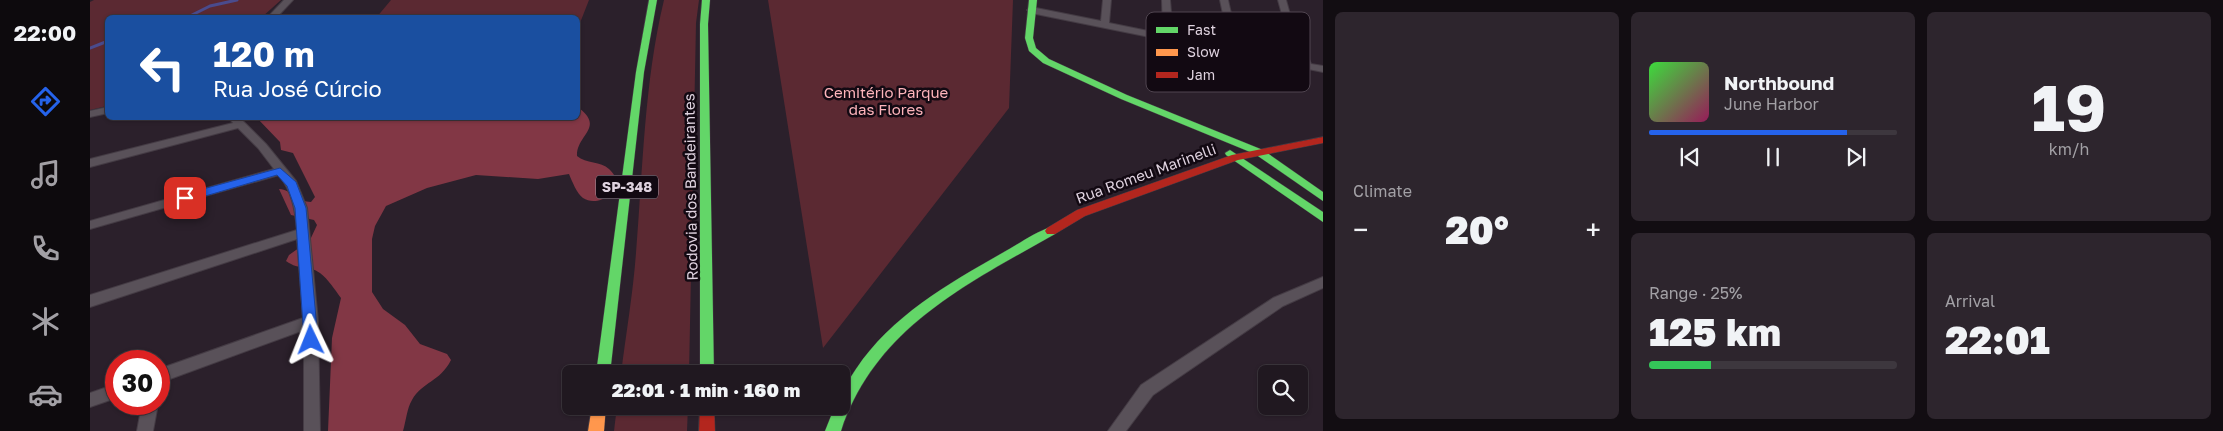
<!DOCTYPE html>
<meta charset="utf-8">
<style>
body{margin:0;font-family:"Golos Text",sans-serif;background:#2d252d;color:#f1f3f6;height:100vh;display:flex;flex-direction:column;font-size:19px;white-space:nowrap}
*{box-sizing:border-box;margin:0}
p{font-size:16px;color:#a2a0a5}
.icon{flex:none;width:28px;height:28px;fill:none;stroke:currentColor;stroke-width:2;stroke-linecap:round;stroke-linejoin:round}
.map{position:relative;flex:1;overflow:hidden}
.sheet{display:flex;flex-direction:column;gap:12px;padding:12px;background:#120d12;width:900px}
.sheet>*{flex:none}
.banner{position:absolute;left:15px;top:15px;width:475px;height:105px;border-radius:8px;box-shadow:0 1px 4px #0004,0 0 0 1px #3d373e;background:#1a4fa0;color:#fff;overflow:hidden}
.controls{position:absolute;left:1168px;top:365px;display:grid;gap:10px}
.controls a{display:grid;place-items:center;width:50px;height:50px;border-radius:8px;background:#201820;box-shadow:0 1px 4px #0004,0 0 0 1px #3d373e;font-size:25px}
.speed{position:absolute;left:15px;top:350px;display:flex;gap:10px;font-size:25px;font-weight:700;text-align:center}
.speed>*{display:grid;place-content:center;width:65px;height:65px;border-radius:50%;background:#201820;box-shadow:0 1px 4px #0004,0 0 0 1px #3d373e;line-height:1}
.speed .limit{border:8px solid #d22;background:#fff;color:#111}
.pin{position:absolute;display:grid;place-items:center;width:42px;height:42px;color:#fff;margin:-21px;border-radius:10px;box-shadow:0 2px 8px #0006}
.me{position:absolute;width:55px;margin:-28px;rotate:358deg;stroke-linejoin:round;filter:drop-shadow(0 0 4px #0008)}
.turn{display:flex;align-items:center;gap:18px;height:105px;padding:0 25px;font-size:22px}
.turn .icon{width:65px;height:65px;stroke-width:2.5}
.turn b{display:block;font-size:35px;line-height:42px}
.big{font-size:38px;font-weight:800;line-height:1.1}
.sheet .widget{flex:1;display:flex;flex-direction:column;justify-content:center;gap:8px;min-width:0;padding:0 18px;border-radius:8px;background:#2d252d}
.sheet .dial{align-items:center;gap:0}
.dial b{font-size:65px;line-height:1}
.song{display:flex;align-items:center;gap:15px}
.cover{width:60px;height:60px;border-radius:8px;background:linear-gradient(135deg,hsl(120 70% 55%),hsl(330 70% 35%))}
.played{height:5px;border-radius:2px;background:linear-gradient(90deg,#2563eb 80%,#3d373e 80%)}
.keys{display:flex;justify-content:space-around;direction:ltr}
.heat{display:flex;justify-content:space-between;align-items:center;font-size:28px;direction:ltr}
.charge{height:8px;border-radius:4px;background:linear-gradient(90deg,#34c759 25%,#3d373e 0)}
.sheet .tiles{flex:1;display:grid;gap:12px;grid-template-columns:repeat(3,1fr)}
.widget:first-child{grid-row:span 2}
.trip{position:absolute;left:472px;top:365px;width:288px;height:50px;border-radius:8px;background:#201820;box-shadow:0 1px 4px #0004,0 0 0 1px #3d373e;font-weight:800;line-height:50px;text-align:center}
main{display:flex;flex:1;min-height:0}
.tabs{display:flex;flex-direction:column;width:90px;justify-content:space-around;align-items:center;background:#0d0a0d;color:#a2a0a5}
.tabs .icon{width:35px;height:35px}
.tabs .selected{color:#2563eb}
.tabs b{font-size:22px;color:#f1f3f6}
.map>svg:first-child{display:block}
</style>
<main>
<nav class="tabs">
<b>22:00</b>
<svg class="icon selected" aria-label="directions" viewBox="0 0 24 24"><path d="M12 3l9 9-9 9-9-9zM9 14v-3h6M13 9l2 2-2 2"/></svg>
<svg class="icon" aria-label="music" viewBox="0 0 24 24"><path d="M9 18V5l10-2v13"/><circle cx="6" cy="18" r="3"/><circle cx="16" cy="16" r="3"/></svg>
<svg class="icon" aria-label="phone" viewBox="0 0 24 24"><path d="M5 4h4l2 5-3 2q2 4 5 5l2-3 5 2v4C11 20 4 13 5 4z"/></svg>
<svg class="icon" aria-label="climate" viewBox="0 0 24 24"><path d="M12 3v18M4 7l16 10M4 17L20 7"/></svg>
<svg class="icon" aria-label="car" viewBox="0 0 24 24"><path d="M5 17H2v-5l4-1 3-4h7l3 4 3 1v5h-3M9 17h6M6 11h13"/><circle cx="7" cy="17" r="2"/><circle cx="17" cy="17" r="2"/></svg>
</nav>
<div class="map">
<svg width="1233" height="431" viewBox="0 0 1233 431">
<rect width="100%" height="100%" fill="#2b202b"/>
<!-- green -->
<path fill="#5b2932" d="M4,0H191L172,17L18,18L17,106L0,110V2Z
M301,0H499L488,28V18H286Z
M574,0H609L606,23L599,374H531C536,334 543,293 546,253C553,169 554,83 574,0Z
M678,0H923L919,108L733,348Z
M527,406H598L597,431H524Z"/>
<!-- forest -->
<path fill="#823745" d="M488,92L489,108C515,128 486,135 487,156C496,164 511,161 519,169C540,188 509,209 493,198C487,194 482,181 479,174L448,179L386,175L337,188L296,206L285,226L282,239V292L293,309L315,325L330,344L357,354L361,360C350,382 332,382 322,400C317,408 316,421 313,431H238L242,338L251,298C245,290 238,279 230,273C219,265 210,271 196,261L199,255L220,240L227,225L224,220L201,215L189,189C202,190 209,202 221,202L225,197L203,153L191,150L190,142L167,118H488Z"/>
<g fill="none" stroke-linecap="round" stroke-linejoin="round">
<!-- stream -->
<path stroke="#4a4b8d" stroke-width="3" d="M96,18L120,6L147,0
M0,48L18,41"/>
<!-- street casing -->
<g stroke="#443b44" stroke-width="2">
<path id="street" d="M194,0H203L186,18H177Z
M1013,0H1021L1019,23L1073,34L1072,0H1080L1083,36L1140,47L1130,0H1138L1149,49L1210,62L1193,18L1188,0H1196L1201,18L1221,64L1233,66V72L941,13L937,10L941,7L1011,21Z
M18,107V113L0,117V111Z
M139,118H150L176,144L206,181L217,208L228,321L230,431H214V330L69,383V369L213,318L207,239L0,307V295L207,230C205,209 202,192 189,175L0,229V221L184,169L168,148L148,128L0,167V159L143,123Z
M1233,277V288L1193,306L1063,395L1036,431H1018L1051,385L1183,298Z
M26,384V398L0,407V393Z
M52,404H68L63,431H47Z"/>
</g>
<!-- fast casing -->
<g stroke="#443b44" stroke-width="1">
<path id="fast" d="M559,0H567L554,72L520,374H506L546,72Z
M612,0H620L618,24L624,374H610V24Z
M939,0H947L943,38L946,48L959,59L1037,95L1173,150L1233,192V201L1165,154L1031,99L953,63L939,51L935,38Z
M1140,150L1233,212V222L1136,155L1135,153Z
M961,227L967,231L965,234C877,284 785,328 751,431H735L745,406H751C751,391 758,381 766,369C802,315 860,283 914,252C929,244 945,232 961,227Z"/>
</g>
<!-- slow casing -->
<g stroke="#443b44" stroke-width="1">
<path id="slow" d="M502,406H516L514,431H498Z"/>
</g>
<!-- jam casing -->
<g stroke="#443b44" stroke-width="1">
<path id="jam" d="M1233,137V143L1148,160L995,216L965,234H957L955,231L957,228L987,210L1142,155Z
M610,406H624L625,431H609Z"/>
</g>
<!-- street -->
<use href="#street" fill="#595159" fill-rule="evenodd"/>
<!-- fast -->
<use href="#fast" fill="#63d668" fill-rule="evenodd"/>
<!-- slow -->
<use href="#slow" fill="#ff974d" fill-rule="evenodd"/>
<!-- jam -->
<use href="#jam" fill="#b3261e" fill-rule="evenodd"/>
</g>
<!-- route -->
<path fill="#2563eb" stroke="#184099" d="M190,168L206,182L216,208L228,340L226,344H216L214,340L205,208L197,186L187,175L95,202L89,198L91,195Z"/>
<g text-anchor="middle" stroke-width="5" stroke-linejoin="round" paint-order="stroke">
<!-- shield labels -->
<rect fill="#120912" stroke="#a296a2" stroke-width="1" x="506" y="175.5" width="62" height="23" rx="4"/>
<g font-size="14" font-weight="bold" fill="#dfd2df">
<text x="537" y="192">SP-348</text>
</g>
<!-- park labels -->
<g font-size="15" fill="#feb4bb" stroke="#120912">
<text x="796" y="98">Cemitério Parque<tspan x="796" dy="17">das Flores</tspan></text>
</g>
<!-- street labels -->
<g font-size="15" fill="#dfd2df" stroke="#120912">
<text transform="translate(1056 174) rotate(-20)" y="5">Rua Romeu Marinelli</text>
<text transform="translate(601 187) rotate(-91)" y="5">Rodovia dos Bandeirantes</text>
</g>
</g>
<!-- legend -->
<rect x="1056" y="12" width="164" height="80" rx="8" fill="#120912" stroke="#504550" stroke-width="1"/>
<rect x="1066" y="27" width="22" height="6" fill="#63d668"/>
<rect x="1066" y="49" width="22" height="7" fill="#ff974d"/>
<rect x="1066" y="72" width="22" height="6" fill="#b3261e"/>
<g font-size="14" fill="#dfd2df">
<text x="1097" y="35">Fast</text>
<text x="1097" y="57">Slow</text>
<text x="1097" y="80">Jam</text>
</g>
</svg>
<div class="controls">
<a><svg class="icon" aria-label="search" viewBox="0 0 24 24"><circle cx="10" cy="10" r="6"/><path d="M15 15l6 6"/></svg></a>
</div>
<div class="speed"><div class="limit">30</div></div>
<div class="pin" style="left:95px;top:198px;background:#d93025"><svg class="icon" aria-label="arrive" viewBox="0 0 24 24"><path d="M6 21V4h12l-3 4 3 4H6"/></svg></div>
<svg class="me" style="left:221px;top:340px" viewBox="-20 -20 40 40"><path d="M0-17L14 15 0 8-14 15z" fill="#2563eb" stroke="#fff" stroke-width="4"/></svg>
<div class="trip">22:01 · 1 min · 160 m</div>
<div class="banner">
<div class="turn"><svg class="icon" aria-label="left" viewBox="0 0 24 24"><path d="M17 20v-9H6M10 6l-5 5 5 5"/></svg><div><b>120 m</b>Rua José Cúrcio</div></div>
</div>
</div>
<section class="sheet">
<div class="tiles">
<div class="widget"><p>Climate</p>
<div class="heat"><a>−</a><b class="big">20°</b><a>+</a></div>
</div>
<div class="widget">
<div class="song"><i class="cover"></i><div><b>Northbound</b><p>June Harbor</p></div></div>
<div class="played"></div>
<div class="keys"><svg class="icon" aria-label="previous" viewBox="0 0 24 24"><path d="M18 5L8 12l10 7zM5 5v14"/></svg><svg class="icon" aria-label="pause" viewBox="0 0 24 24"><path d="M8 5v14M16 5v14"/></svg><svg class="icon" aria-label="next" viewBox="0 0 24 24"><path d="M6 5l10 7-10 7zM19 5v14"/></svg></div>
</div>
<div class="widget dial"><b>19</b><p>km/h</p></div>
<div class="widget"><p>Range · 25%</p><b class="big">125 km</b><div class="charge"></div></div>
<div class="widget"><p>Arrival</p><b class="big">22:01</b></div>
</div>
</section>
</main>
